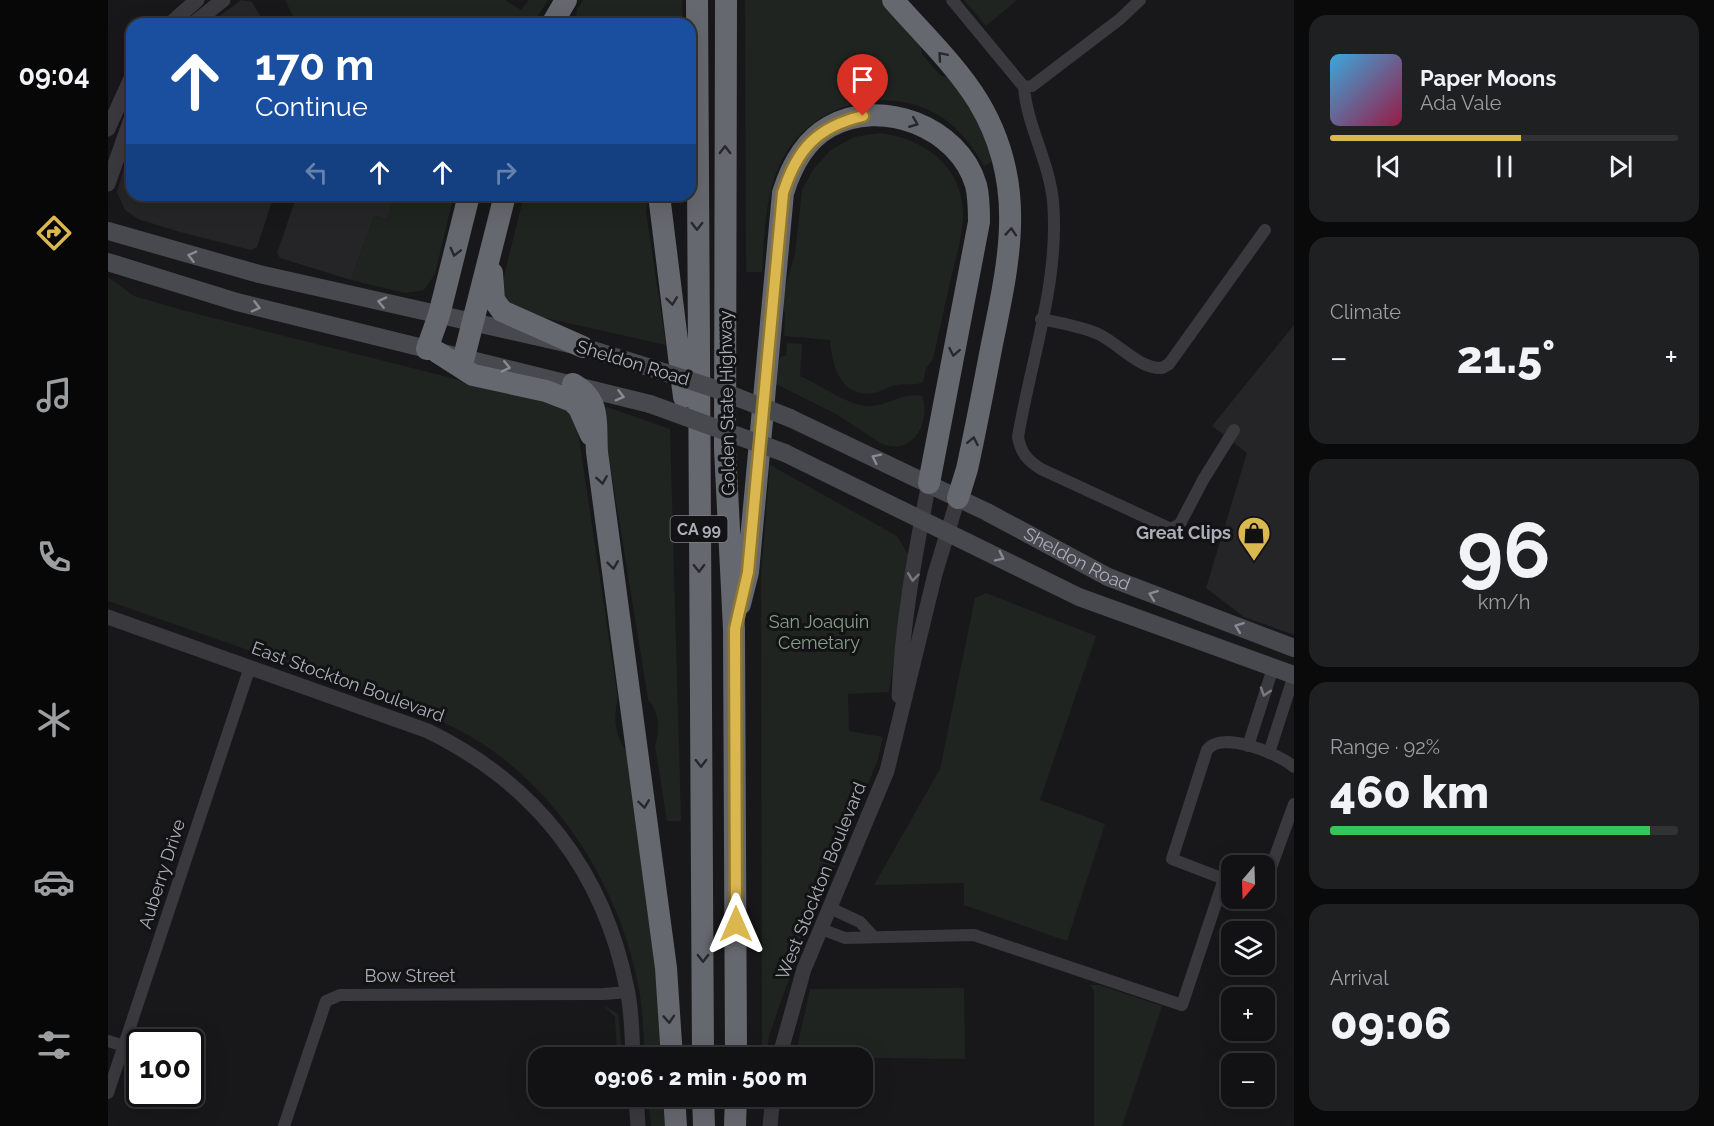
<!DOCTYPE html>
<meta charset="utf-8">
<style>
body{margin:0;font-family:Raleway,sans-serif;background:#1f2022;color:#f1f3f6;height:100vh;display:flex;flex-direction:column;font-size:22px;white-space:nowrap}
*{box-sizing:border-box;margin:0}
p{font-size:20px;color:#9c9ea0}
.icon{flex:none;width:33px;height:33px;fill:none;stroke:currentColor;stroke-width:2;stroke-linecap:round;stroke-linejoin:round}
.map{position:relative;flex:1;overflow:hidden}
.sheet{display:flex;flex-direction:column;gap:15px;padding:15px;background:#0a0a0b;width:420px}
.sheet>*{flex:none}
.banner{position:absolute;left:18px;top:18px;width:570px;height:183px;border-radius:18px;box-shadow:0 6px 24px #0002,0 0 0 2px #313234;background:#1a4fa0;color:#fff;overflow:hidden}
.needle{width:39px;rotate:199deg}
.fabs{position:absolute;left:1113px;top:855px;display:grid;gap:12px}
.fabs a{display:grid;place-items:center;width:54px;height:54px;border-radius:12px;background:#121214;box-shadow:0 6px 24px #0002,0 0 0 2px #313234;font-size:30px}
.speed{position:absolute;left:18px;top:1029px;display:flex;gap:12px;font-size:30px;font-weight:700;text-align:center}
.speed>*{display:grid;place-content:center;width:78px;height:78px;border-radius:50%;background:#121214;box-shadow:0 6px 24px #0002,0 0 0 2px #313234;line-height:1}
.speed .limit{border:3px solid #111;border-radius:9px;background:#fff;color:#111}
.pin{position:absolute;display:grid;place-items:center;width:51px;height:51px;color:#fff;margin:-62px -26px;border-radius:50% 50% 50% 0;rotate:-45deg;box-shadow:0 0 6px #0007}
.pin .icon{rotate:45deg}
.me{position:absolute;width:66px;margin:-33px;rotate:0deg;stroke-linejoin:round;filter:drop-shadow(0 0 4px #0008)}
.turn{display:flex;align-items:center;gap:21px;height:126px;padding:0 30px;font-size:27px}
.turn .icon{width:78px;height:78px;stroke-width:2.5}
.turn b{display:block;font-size:42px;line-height:51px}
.lanes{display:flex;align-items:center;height:57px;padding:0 30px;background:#0003;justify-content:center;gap:30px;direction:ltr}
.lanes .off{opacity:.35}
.big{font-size:45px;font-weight:800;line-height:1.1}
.sheet .widget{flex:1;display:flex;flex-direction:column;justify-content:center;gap:9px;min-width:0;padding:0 21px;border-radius:18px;background:#1f2022}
.sheet .dial{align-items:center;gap:0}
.dial b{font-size:78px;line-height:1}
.song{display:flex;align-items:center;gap:18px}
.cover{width:72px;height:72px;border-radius:9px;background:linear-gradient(135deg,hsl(200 70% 55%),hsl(340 70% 35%))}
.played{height:6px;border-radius:3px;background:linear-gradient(90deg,#dbb74f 55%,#313234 55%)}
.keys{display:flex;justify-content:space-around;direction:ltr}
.heat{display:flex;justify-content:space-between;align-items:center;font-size:33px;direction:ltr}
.charge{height:9px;border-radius:4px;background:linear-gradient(90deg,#34c759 92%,#313234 0)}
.trip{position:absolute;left:420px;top:1047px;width:345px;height:60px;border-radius:18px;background:#121214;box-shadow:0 6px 24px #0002,0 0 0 2px #313234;font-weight:800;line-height:60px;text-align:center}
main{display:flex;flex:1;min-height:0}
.menu{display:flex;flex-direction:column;width:108px;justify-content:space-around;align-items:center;background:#070708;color:#9c9ea0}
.menu .icon{width:42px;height:42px}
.menu .selected{color:#dbb74f}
.menu b{font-size:27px;color:#f1f3f6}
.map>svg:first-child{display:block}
</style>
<main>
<nav class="menu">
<b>09:04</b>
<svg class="icon selected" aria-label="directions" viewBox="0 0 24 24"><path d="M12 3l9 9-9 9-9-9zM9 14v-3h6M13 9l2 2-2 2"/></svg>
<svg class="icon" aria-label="music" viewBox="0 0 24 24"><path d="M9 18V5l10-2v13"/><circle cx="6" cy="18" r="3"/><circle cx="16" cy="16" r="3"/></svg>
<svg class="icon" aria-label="phone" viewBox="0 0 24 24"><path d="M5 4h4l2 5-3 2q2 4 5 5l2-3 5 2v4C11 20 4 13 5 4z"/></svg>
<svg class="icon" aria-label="climate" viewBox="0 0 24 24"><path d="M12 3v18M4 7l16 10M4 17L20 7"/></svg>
<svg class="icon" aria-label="car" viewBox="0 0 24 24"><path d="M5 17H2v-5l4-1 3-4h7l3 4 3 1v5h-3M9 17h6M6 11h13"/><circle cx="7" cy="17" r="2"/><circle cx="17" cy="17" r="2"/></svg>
<svg class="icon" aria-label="filters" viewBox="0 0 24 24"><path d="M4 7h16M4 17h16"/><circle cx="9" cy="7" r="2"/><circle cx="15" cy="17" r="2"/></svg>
</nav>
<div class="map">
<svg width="1186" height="1126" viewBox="0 0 1186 1126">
<rect width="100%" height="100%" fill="#18181a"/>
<!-- built -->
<path fill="#252427" d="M133,0L144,2L157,24H101Z
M24,140V195H166L149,247L143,250L72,232L30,219L17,210L9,192Z
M189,195H287L279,220L266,216L243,280L172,258L169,253Z
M1186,325V635L1136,617L1098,588L1139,453L1104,426Z"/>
<!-- green -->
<path fill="#1f2420" d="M177,0H397L413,10L421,0H440L425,24H189Z
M475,0H574L575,24H467L469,9Z
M637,0H775L812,42L814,54L833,76L843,78L875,129L886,161L876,166C865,147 853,131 835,118C780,82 703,103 674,160C656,195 657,235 654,272H638Z
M856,0H909L878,26Z
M772,133C815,138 855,166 855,214C855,236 848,257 843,278C837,305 831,332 825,359L818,368L815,382C807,386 797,383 788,385C780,387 774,391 766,393C732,398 724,365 722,340L676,336L677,314L674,299L687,254L694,190L706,168L723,150L746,137Z
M287,195H346L327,274L316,290L297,293L243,280L266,216L279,220Z
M416,195H540L538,212L558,345L411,312L399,304L394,284Z
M0,277L26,296L74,310L458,407L469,425L510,699C505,716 507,738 519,751L559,1057H537C535,1035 535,1011 531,989C513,892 455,794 370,741C345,726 319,714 292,703L0,601Z
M679,343L694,344L692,376C713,385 735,403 758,406C777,408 793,392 814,396C823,421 806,456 774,444L728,414L666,383L668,366L674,356H678Z
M496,406L562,429L573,821H559L547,745C553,729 551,712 540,699L493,408Z
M662,465L789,536L800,554V567L781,692L740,694L741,731L775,737L770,759L675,995L661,1036L658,1058L654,1057L653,574Z
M878,593L988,636L932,800L997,824L959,941L856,905V883L766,885L832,769L867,598Z
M982,985H991L1054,1006L1014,1126H986V991Z
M856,988L857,1059L687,1057L702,989Z
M495,1005L510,1014L515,1057H509L507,1017Z
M540,1097H561L563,1126H543Z"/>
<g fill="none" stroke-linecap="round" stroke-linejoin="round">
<!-- minor -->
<path stroke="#3a3a3e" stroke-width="12" d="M844,0L916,87L924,86L1012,19L1032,0
M916,87C919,126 941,161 945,201C952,280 923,359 910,437C913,453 919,460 933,469L1063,529L1072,524L1095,480L1126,430
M933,319C952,323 971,326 988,333C1010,342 1030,369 1054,368L1061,364L1157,230
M1140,746L1165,668
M1161,753L1186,675
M1156,887L1186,804
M722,908L752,922L765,936
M713,929L737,938L866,935L1074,1005L1116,879L1064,859L1099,750C1113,730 1170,753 1186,767
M0,1041L16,1046
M0,1093L142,667
M176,1126L218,1001L232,995L496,994L520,992"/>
<!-- tertiary -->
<path stroke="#3a3a3e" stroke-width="15" d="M62,24L89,0
M85,24L115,0
M0,129L24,76
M0,184L24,116
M0,617L320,731C428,784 496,871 519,989C524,1011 524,1035 525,1058
M791,696C794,625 807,553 821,483
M671,1058L696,969L779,771L827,574L850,498
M528,1096L530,1126
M662,1126L665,1096"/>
<!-- secondary -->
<g stroke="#48494e" stroke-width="18">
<path d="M0,231L151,274L475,347L540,367"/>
<path d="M0,262L129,302L542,404"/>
<path id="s1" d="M682,418L879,512L1000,577L1186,648"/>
<path d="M677,453L971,597L1186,675"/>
</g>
<!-- motorway -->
<path stroke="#66686f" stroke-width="22" d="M589,0L595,1058
M618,0L617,449L626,629L628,1058
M785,0C813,32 847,64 870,101C919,182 902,257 884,344C876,386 868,428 859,469L850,498
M444,24L458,0
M551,195L576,397
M384,273L386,300L394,311L475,347
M319,349L331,315L361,195
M329,352L365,375L438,391L464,401L471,408L483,435
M356,357L397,195
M465,384C494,401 487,423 489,452L558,968L564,1058
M632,604L640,572L675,193C683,167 696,141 721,127C773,97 851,127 868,185C871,197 871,210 871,222L821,483
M566,1096L568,1126
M595,1096L596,1126
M627,1126L628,1096"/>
<!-- secondary-bridge -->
<path stroke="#48494e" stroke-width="18" d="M540,367L608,389L682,418
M542,404L677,453"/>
</g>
<!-- one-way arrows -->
<defs><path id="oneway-chevron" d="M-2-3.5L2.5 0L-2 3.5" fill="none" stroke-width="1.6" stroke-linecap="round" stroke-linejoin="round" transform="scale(1.5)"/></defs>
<g stroke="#28282c">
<use href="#oneway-chevron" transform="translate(834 56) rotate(-131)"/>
<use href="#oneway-chevron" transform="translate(806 123) rotate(22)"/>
<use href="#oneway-chevron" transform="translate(617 150) rotate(-90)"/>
<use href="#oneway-chevron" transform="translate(589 226) rotate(90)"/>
<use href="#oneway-chevron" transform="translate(903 232) rotate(-86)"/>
<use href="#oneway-chevron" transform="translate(347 252) rotate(104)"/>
<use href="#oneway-chevron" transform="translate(564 301) rotate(83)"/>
<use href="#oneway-chevron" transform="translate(846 352) rotate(101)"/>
<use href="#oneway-chevron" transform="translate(865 441) rotate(-79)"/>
<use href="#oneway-chevron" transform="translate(494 480) rotate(81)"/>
<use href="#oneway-chevron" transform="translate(505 565) rotate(83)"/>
<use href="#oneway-chevron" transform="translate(591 568) rotate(89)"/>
<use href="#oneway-chevron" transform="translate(593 763) rotate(89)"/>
<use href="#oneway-chevron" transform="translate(536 804) rotate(82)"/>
<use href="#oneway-chevron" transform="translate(595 958) rotate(89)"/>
<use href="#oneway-chevron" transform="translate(561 1019) rotate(86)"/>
</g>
<g stroke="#898b93">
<use href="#oneway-chevron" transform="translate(84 256) rotate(-165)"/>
<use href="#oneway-chevron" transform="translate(274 302) rotate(-167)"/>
<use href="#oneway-chevron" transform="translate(148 307) rotate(14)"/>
<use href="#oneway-chevron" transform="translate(398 367) rotate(13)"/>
<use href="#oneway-chevron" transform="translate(512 396) rotate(15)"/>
<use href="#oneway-chevron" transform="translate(768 458) rotate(-154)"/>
<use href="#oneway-chevron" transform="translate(892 557) rotate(26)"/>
<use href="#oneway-chevron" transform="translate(1045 595) rotate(-160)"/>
<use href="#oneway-chevron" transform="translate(1131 627) rotate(-159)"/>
</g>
<g stroke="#797a81">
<use href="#oneway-chevron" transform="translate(805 577) rotate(97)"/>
<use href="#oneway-chevron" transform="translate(1157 692) rotate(108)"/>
</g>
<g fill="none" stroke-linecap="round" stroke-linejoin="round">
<!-- route casing -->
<g stroke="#8e7733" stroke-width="15">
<path id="route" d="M628,924L627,629L640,572L675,193C689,149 709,127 755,116"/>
</g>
<!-- route -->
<use href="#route" stroke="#dbb74f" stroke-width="10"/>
</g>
<!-- icons -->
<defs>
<g id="shop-pin" transform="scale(1.725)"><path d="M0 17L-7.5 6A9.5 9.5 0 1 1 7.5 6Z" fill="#dbb74f" stroke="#131315"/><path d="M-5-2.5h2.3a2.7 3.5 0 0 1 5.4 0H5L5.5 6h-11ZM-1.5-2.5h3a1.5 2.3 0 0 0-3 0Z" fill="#111"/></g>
</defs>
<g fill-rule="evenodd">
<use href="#shop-pin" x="1146" y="533"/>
</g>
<g text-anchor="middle" stroke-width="6" stroke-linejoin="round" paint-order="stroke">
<!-- shield labels -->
<rect fill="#131315" stroke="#7e8087" stroke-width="1.5" x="562.5" y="516" width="57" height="26" rx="4.5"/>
<g font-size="16" font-weight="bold" fill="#acafb8">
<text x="591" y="535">CA 99</text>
</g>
<!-- street labels -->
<g font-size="18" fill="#acafb8" stroke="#131315">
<text transform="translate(525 363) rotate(17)" y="6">Sheldon Road</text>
<text transform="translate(619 403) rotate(-91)" y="6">Golden State Highway</text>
<text dy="6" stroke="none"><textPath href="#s1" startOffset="320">Sheldon Road</textPath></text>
<text transform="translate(240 682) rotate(20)" y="6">East Stockton Boulevard</text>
<text transform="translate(54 874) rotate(-72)" y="6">Auberry Drive</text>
<text transform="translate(713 881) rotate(-68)" y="6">West Stockton Boulevard</text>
<text x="302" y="982">Bow Street</text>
</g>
<!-- poi labels -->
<g font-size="18" font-weight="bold" fill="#acafb8" stroke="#131315" text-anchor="end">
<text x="1123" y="539">Great Clips</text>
</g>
<!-- park labels -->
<g font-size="18" fill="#86a089" stroke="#131315">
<text x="711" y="628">San Joaquin<tspan x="711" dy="21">Cemetary</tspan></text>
</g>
</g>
</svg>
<div class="fabs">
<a><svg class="needle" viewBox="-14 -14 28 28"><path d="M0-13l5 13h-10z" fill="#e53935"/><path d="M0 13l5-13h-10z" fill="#9c9ea0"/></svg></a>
<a><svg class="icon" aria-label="layers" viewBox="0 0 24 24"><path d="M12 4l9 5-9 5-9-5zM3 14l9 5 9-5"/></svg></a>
<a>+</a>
<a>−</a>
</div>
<div class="speed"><div class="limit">100</div></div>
<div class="pin" style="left:755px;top:116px;background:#d93025"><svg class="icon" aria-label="arrive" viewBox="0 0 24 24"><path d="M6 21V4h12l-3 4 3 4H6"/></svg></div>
<svg class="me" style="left:628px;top:924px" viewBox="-20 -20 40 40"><path d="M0-17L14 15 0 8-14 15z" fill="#dbb74f" stroke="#fff" stroke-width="4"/></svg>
<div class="trip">09:06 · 2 min · 500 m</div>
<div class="banner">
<div class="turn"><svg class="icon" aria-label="ahead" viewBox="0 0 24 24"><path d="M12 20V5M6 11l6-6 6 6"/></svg><div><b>170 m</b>Continue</div></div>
<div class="lanes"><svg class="icon off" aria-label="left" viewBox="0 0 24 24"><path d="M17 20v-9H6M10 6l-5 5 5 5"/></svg><svg class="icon" aria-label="ahead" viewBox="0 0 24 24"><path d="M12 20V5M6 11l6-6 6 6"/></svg><svg class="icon" aria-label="ahead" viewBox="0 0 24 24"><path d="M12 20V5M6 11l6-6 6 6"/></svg><svg class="icon off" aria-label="right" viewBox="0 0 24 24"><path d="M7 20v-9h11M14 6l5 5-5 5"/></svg></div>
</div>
</div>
<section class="sheet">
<div class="widget">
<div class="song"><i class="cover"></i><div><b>Paper Moons</b><p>Ada Vale</p></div></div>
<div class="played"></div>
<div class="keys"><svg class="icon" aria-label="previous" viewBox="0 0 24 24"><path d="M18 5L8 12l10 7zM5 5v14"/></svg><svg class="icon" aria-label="pause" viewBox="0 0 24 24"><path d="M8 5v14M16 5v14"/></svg><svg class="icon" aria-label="next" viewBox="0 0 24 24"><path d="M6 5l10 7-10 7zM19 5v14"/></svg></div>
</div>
<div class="widget"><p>Climate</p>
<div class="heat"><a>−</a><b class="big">21.5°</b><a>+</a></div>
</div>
<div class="widget dial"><b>96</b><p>km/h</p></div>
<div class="widget"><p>Range · 92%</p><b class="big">460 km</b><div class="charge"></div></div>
<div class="widget"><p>Arrival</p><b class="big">09:06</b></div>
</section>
</main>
